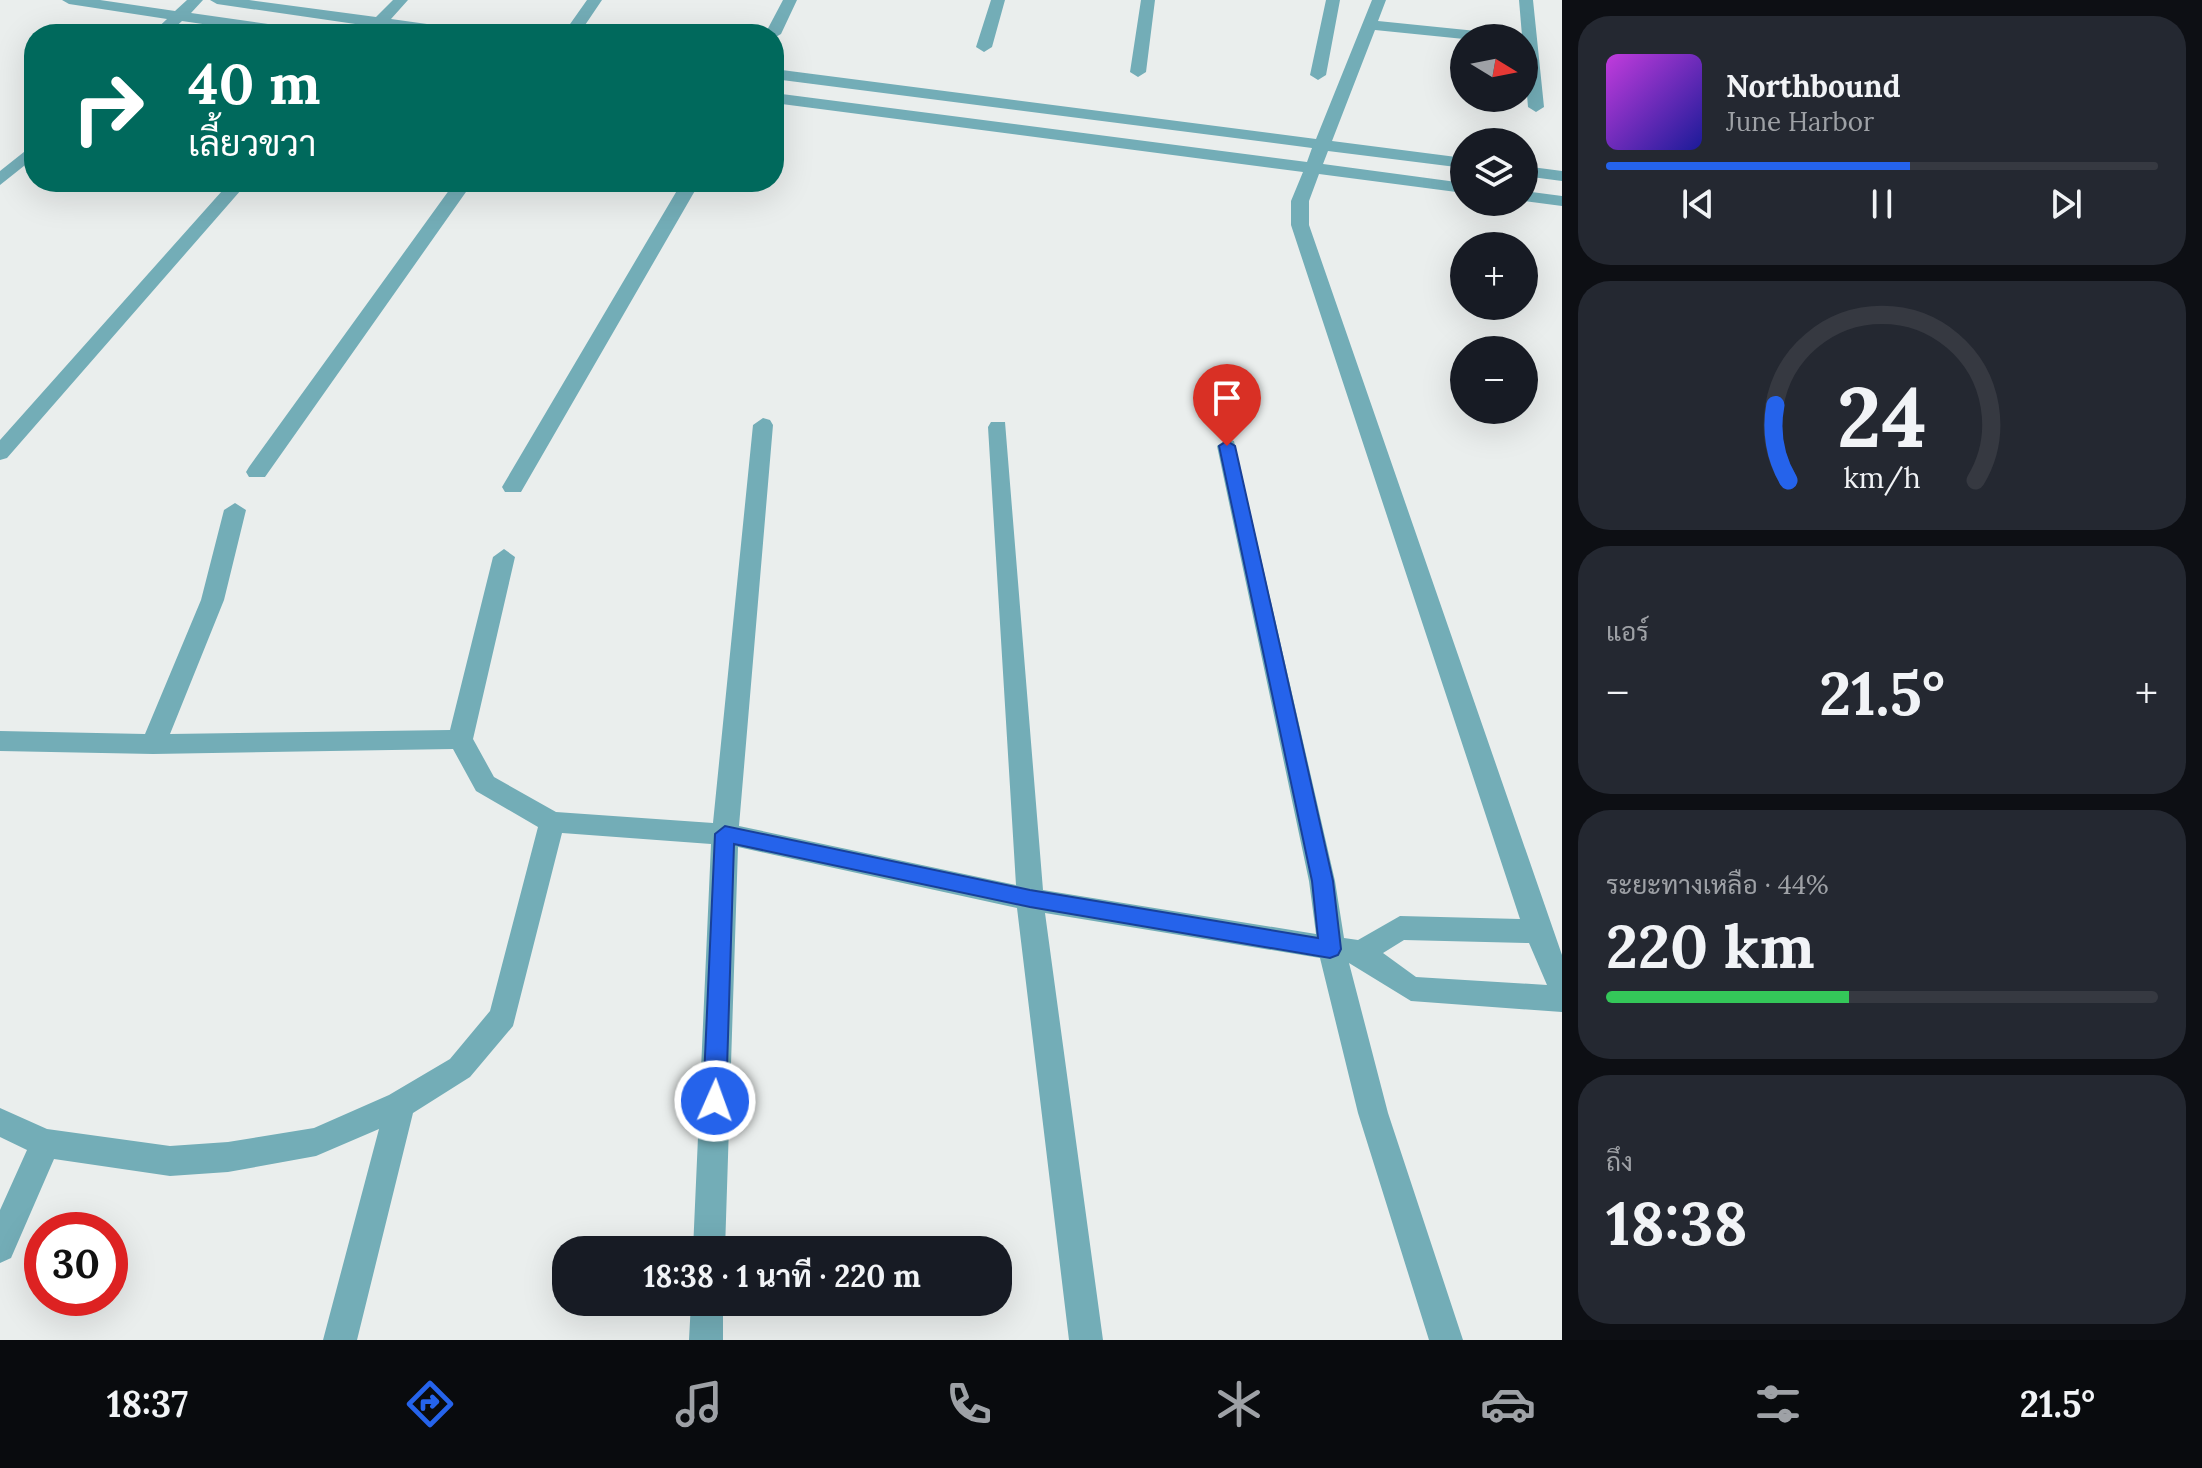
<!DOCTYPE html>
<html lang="th">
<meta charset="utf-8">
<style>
body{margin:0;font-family:Lora,Sarabun,serif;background:#242831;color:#f1f3f6;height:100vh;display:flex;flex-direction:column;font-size:30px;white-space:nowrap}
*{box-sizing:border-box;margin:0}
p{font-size:26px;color:#9ea1a6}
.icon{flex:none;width:44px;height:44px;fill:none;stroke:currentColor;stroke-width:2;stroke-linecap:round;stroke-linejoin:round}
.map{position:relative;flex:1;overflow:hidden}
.side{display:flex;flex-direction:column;gap:16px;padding:16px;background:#0d0f14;width:640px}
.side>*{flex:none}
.guide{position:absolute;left:24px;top:24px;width:760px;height:168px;border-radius:32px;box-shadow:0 8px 32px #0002;background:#00695c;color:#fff;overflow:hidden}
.needle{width:52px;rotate:100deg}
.buttons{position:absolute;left:1450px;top:24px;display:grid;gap:16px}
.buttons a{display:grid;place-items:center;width:88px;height:88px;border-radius:50%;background:#171b24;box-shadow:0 8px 32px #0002;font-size:40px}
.speed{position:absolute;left:24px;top:1212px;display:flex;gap:16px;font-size:40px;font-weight:700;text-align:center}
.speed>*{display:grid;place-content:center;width:104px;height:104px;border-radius:50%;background:#171b24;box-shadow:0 8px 32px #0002;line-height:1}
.speed .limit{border:12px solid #d22;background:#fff;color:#111}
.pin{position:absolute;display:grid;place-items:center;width:68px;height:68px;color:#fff;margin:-82px -34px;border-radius:50% 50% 50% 0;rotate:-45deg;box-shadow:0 0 8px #0007}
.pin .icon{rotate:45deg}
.me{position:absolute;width:88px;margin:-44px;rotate:2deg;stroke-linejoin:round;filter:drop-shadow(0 0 6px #0008)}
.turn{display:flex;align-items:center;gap:28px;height:168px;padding:0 32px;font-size:36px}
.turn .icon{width:104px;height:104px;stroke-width:2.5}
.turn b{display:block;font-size:56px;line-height:68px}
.big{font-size:60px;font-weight:700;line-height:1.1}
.side .widget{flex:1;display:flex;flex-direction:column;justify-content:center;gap:12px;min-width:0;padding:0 28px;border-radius:32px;background:#242831}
.side .dial{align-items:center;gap:0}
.dial svg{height:208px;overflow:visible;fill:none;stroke:#363941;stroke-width:7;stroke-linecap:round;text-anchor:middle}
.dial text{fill:#f1f3f6;stroke:none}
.song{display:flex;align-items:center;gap:24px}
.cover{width:96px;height:96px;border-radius:12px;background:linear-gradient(135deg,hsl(290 70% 55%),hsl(240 70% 35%))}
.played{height:8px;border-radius:4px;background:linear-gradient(90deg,#2563eb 55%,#363941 55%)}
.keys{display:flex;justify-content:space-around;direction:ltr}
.heat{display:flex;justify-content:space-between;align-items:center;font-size:44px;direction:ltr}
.charge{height:12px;border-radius:6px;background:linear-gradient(90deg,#34c759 44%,#363941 0)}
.trip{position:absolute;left:552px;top:1236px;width:460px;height:80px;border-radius:32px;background:#171b24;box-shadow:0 8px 32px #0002;font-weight:700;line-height:80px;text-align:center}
.tab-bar{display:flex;height:128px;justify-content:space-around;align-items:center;background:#090b0e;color:#9ea1a6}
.tab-bar .icon{width:56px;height:56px}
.tab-bar .active{color:#2563eb}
.tab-bar b{font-size:36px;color:#f1f3f6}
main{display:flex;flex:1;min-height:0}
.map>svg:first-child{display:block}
</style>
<main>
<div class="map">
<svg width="1562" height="1340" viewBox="0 0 1562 1340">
<rect width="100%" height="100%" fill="#eaeeed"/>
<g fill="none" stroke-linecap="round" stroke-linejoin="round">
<!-- street -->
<path fill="#73adb7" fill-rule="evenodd" d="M62,0H100L175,11L187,0H203L191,13L303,29L311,34H271L182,21L168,34H151L167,19L69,4Z
M210,0H249L376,17L393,0H408L391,19L463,29L471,34H430L384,28L371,34L365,30L369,26L217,4Z
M587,0H602L579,34H563Z
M783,0H797L781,34L774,38V34H765Z
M991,0H1005L992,47L984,52L976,47Z
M1141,0H1155L1146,72L1138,77L1130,72Z
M1326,0H1340L1326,75L1318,80L1310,75Z
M1372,0H1386L1378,21L1496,33L1504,38L1464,39L1375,30L1332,141L1464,158V168L1328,151L1323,164L1464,183V193L1319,174L1309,201V225L1562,955V1012L1411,1001L1349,963L1388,1113L1463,1340H1429L1358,1113L1320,958L1045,913L1103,1340H1069L1017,908L738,847L725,1250H693L711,844L562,833L513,1026L470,1077L413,1113L357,1340H323L379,1129L316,1156L228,1172L170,1176L54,1159L11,1258L0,1263V1210L27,1150L0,1137V1108L47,1129L170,1146L228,1142L314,1128L389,1095L450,1059L490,1011L538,827L476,791L453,749L153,754L0,751V731L145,734L201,600L224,510L235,503L246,510L224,600L170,734L450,730L493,557L504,549L515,557L473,739L494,777L556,812L713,823L753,425L763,418L770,420L773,425L739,826L1016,885L988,427L991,422H1005L1043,890L1316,934L1309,881L1217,446L1227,439L1234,441L1335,881L1344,938L1358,940L1400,916L1520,919L1291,225V201L1303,172L774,103V93L1307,162L1312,148L774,79V69L1316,139ZM1404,940L1529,943L1547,985L1416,977L1383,953Z
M1519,0H1533L1544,107L1536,112L1528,107Z
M34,144V158L0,185V171Z
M1524,166L1562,171V181L1524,176Z
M230,182H248L7,458L0,460V440Z
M455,182H473L265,477H249L246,472L249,467Z
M682,182H700L521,492H505L502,487Z
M1524,191L1562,196V206L1524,201Z
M691,1302H723V1340H689Z"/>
</g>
<!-- route -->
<path fill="#2563eb" stroke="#184099" stroke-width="2" d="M1227,441L1235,446L1333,881L1341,949L1338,955L1330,958L1030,907L734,844L726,1101L723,1109L715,1112L707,1109L703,1101L715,834L725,826L1030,890L1318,938L1312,881L1219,446Z"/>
</svg>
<div class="buttons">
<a><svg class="needle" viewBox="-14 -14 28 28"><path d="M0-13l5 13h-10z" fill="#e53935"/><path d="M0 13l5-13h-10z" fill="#9ea1a6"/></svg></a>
<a><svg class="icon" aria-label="layers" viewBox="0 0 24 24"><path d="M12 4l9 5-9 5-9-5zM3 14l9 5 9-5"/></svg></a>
<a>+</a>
<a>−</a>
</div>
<div class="speed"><div class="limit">30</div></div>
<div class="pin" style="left:1227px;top:446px;background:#d93025"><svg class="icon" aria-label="arrive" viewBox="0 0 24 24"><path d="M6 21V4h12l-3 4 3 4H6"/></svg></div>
<svg class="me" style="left:715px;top:1101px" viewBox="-20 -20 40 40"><circle r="17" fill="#2563eb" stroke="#fff" stroke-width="3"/><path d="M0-11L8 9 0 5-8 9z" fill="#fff"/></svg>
<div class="trip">18:38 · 1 นาที · 220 m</div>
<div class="guide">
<div class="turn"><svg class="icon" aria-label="right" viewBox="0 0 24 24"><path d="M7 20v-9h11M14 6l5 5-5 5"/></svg><div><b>40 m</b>เลี้ยวขวา</div></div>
</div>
</div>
<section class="side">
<div class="widget">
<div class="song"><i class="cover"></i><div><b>Northbound</b><p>June Harbor</p></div></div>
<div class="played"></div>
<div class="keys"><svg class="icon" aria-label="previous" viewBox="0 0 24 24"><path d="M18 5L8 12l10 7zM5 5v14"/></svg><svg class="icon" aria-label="pause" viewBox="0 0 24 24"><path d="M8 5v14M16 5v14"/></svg><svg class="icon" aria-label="next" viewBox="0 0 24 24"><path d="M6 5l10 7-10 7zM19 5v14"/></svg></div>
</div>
<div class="widget dial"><svg viewBox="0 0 100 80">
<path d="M14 69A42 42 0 1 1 86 69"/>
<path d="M14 69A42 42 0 0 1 9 40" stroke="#2563eb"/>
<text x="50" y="56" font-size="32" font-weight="700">24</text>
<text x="50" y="72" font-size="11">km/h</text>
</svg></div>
<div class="widget"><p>แอร์</p>
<div class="heat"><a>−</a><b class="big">21.5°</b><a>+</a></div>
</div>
<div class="widget"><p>ระยะทางเหลือ · 44%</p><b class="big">220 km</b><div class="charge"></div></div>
<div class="widget"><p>ถึง</p><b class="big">18:38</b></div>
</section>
</main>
<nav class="tab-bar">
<b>18:37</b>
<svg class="icon active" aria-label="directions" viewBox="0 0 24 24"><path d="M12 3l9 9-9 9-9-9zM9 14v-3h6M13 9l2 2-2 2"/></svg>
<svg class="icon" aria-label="music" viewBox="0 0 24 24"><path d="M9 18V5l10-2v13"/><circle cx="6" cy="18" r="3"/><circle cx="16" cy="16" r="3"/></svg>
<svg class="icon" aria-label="phone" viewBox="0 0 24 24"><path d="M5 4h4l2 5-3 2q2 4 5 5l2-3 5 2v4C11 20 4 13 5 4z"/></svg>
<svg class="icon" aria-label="climate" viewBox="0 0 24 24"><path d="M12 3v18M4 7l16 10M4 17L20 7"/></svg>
<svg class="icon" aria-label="car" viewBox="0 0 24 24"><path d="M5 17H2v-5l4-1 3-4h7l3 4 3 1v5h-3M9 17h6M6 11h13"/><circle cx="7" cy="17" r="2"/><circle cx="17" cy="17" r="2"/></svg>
<svg class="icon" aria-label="filters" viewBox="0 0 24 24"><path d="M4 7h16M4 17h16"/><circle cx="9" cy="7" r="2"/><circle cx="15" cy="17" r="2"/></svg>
<b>21.5°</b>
</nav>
